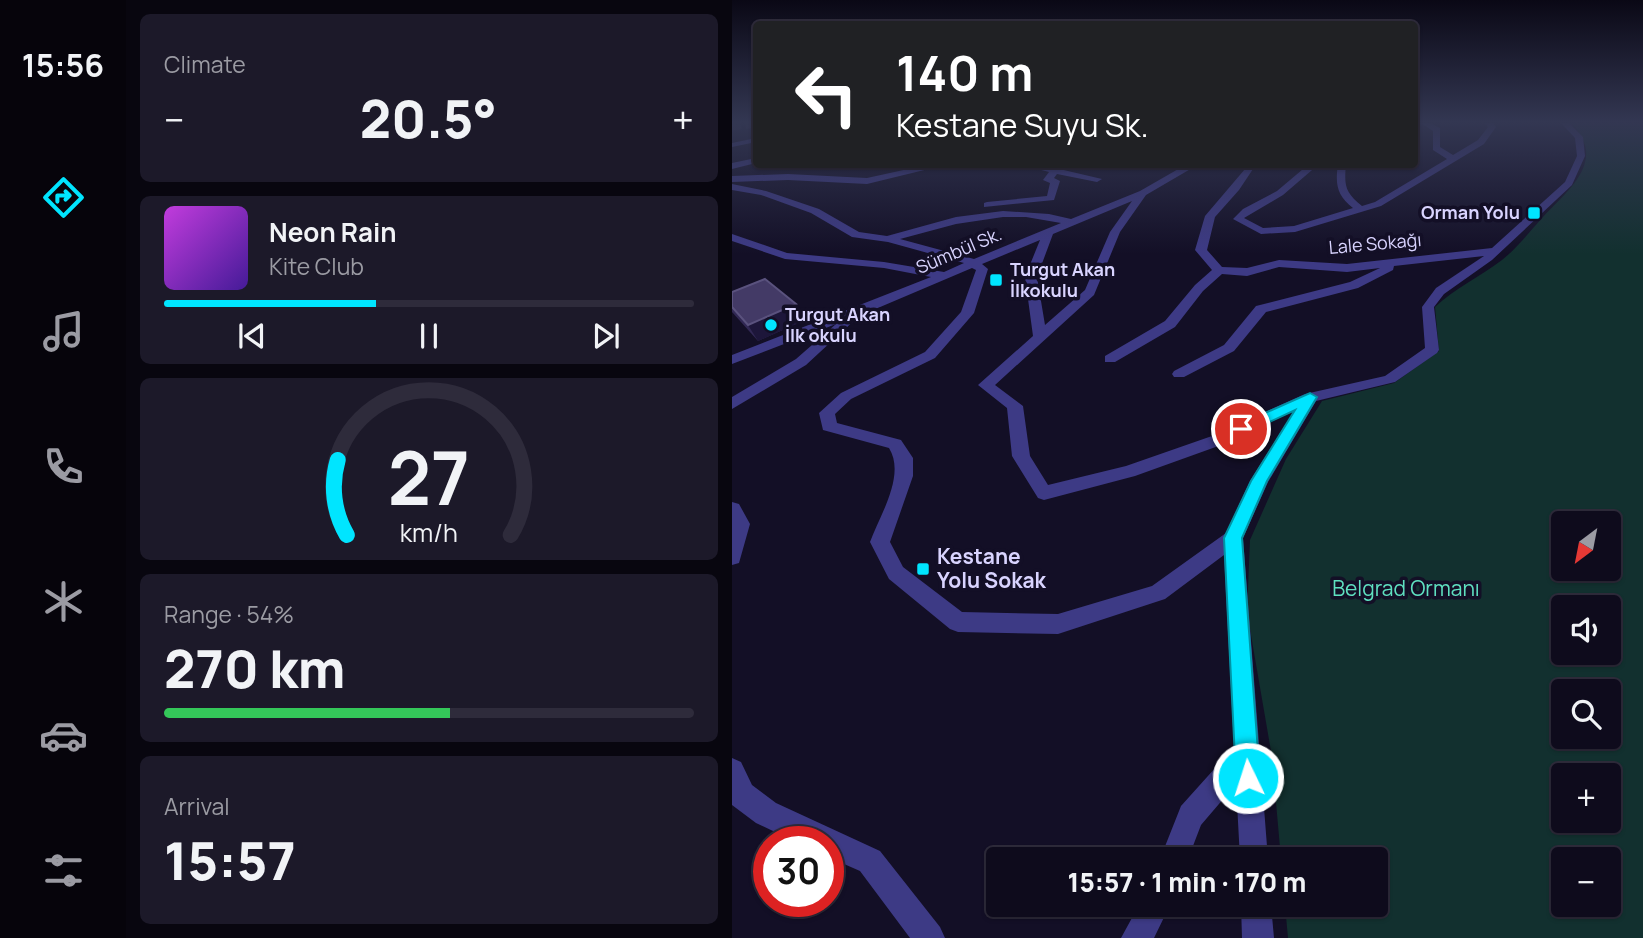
<!DOCTYPE html>
<meta charset="utf-8">
<style>
body{margin:0;font-family:Manrope,sans-serif;background:#1c1929;color:#f1f3f6;height:100vh;display:flex;flex-direction:column;font-size:26px;white-space:nowrap}
*{box-sizing:border-box;margin:0}
p{font-size:23px;color:#9b9ba3}
.icon{flex:none;width:38px;height:38px;fill:none;stroke:currentColor;stroke-width:2;stroke-linecap:round;stroke-linejoin:round}
.map{position:relative;flex:1;overflow:hidden}
.details{display:flex;flex-direction:column;gap:14px;padding:14px;background:#08060f;width:606px}
.details>*{flex:none}
.top-card{position:absolute;left:21px;top:21px;width:665px;height:147px;border-radius:7px;box-shadow:0 2px 5px #0004,0 0 0 2px #2e2b3b;background:#202124;color:#fff;overflow:hidden}
.needle{width:46px;rotate:212deg}
.fabs{position:absolute;left:819px;top:511px;display:grid;gap:14px}
.fabs a{display:grid;place-items:center;width:70px;height:70px;border-radius:7px;background:#0e0b1c;box-shadow:0 2px 5px #0004,0 0 0 2px #2e2b3b;font-size:35px}
.speed{position:absolute;left:21px;top:826px;display:flex;gap:14px;font-size:35px;font-weight:700;text-align:center}
.speed>*{display:grid;place-content:center;width:91px;height:91px;border-radius:50%;background:#0e0b1c;box-shadow:0 2px 5px #0004,0 0 0 2px #2e2b3b;line-height:1}
.speed .limit{border:10px solid #d22;background:#fff;color:#111}
.pin{position:absolute;display:grid;place-items:center;width:60px;height:60px;color:#fff;margin:-30px;border:4px solid #fff;border-radius:50%;box-shadow:0 2px 7px #0007}
.me{position:absolute;width:77px;margin:-38px;rotate:356deg;stroke-linejoin:round;filter:drop-shadow(0 0 5px #0008)}
.turn{display:flex;align-items:center;gap:24px;height:147px;padding:0 28px;font-size:32px}
.turn .icon{width:91px;height:91px;stroke-width:2.5}
.turn b{display:block;font-size:49px;line-height:60px}
.big{font-size:52px;font-weight:800;line-height:1.1}
.details .widget{flex:1;display:flex;flex-direction:column;justify-content:center;gap:10px;min-width:0;padding:0 24px;border-radius:10px;background:#1c1929}
.details .dial{align-items:center;gap:0}
.dial svg{height:182px;overflow:visible;fill:none;stroke:#2e2b3b;stroke-width:7;stroke-linecap:round;text-anchor:middle}
.dial text{fill:#f1f3f6;stroke:none}
.song{display:flex;align-items:center;gap:21px}
.cover{width:84px;height:84px;border-radius:10px;background:linear-gradient(135deg,hsl(290 70% 55%),hsl(260 70% 35%))}
.played{height:7px;border-radius:4px;background:linear-gradient(90deg,#00e5ff 40%,#2e2b3b 40%)}
.keys{display:flex;justify-content:space-around;direction:ltr}
.heat{display:flex;justify-content:space-between;align-items:center;font-size:38px;direction:ltr}
.charge{height:10px;border-radius:5px;background:linear-gradient(90deg,#34c759 54%,#2e2b3b 0)}
.trip{position:absolute;left:254px;top:847px;width:402px;height:70px;border-radius:7px;background:#0e0b1c;box-shadow:0 2px 5px #0004,0 0 0 2px #2e2b3b;font-weight:800;line-height:70px;text-align:center}
main{display:flex;flex:1;min-height:0}
.tabs{display:flex;flex-direction:column;width:126px;justify-content:space-around;align-items:center;background:#06040b;color:#9b9ba3}
.tabs .icon{width:49px;height:49px}
.tabs .selected{color:#00e5ff}
.tabs b{font-size:32px;color:#f1f3f6}
.map>svg:first-child{display:block}
</style>
<main>
<nav class="tabs">
<b>15:56</b>
<svg class="icon selected" aria-label="directions" viewBox="0 0 24 24"><path d="M12 3l9 9-9 9-9-9zM9 14v-3h6M13 9l2 2-2 2"/></svg>
<svg class="icon" aria-label="music" viewBox="0 0 24 24"><path d="M9 18V5l10-2v13"/><circle cx="6" cy="18" r="3"/><circle cx="16" cy="16" r="3"/></svg>
<svg class="icon" aria-label="phone" viewBox="0 0 24 24"><path d="M5 4h4l2 5-3 2q2 4 5 5l2-3 5 2v4C11 20 4 13 5 4z"/></svg>
<svg class="icon" aria-label="climate" viewBox="0 0 24 24"><path d="M12 3v18M4 7l16 10M4 17L20 7"/></svg>
<svg class="icon" aria-label="car" viewBox="0 0 24 24"><path d="M5 17H2v-5l4-1 3-4h7l3 4 3 1v5h-3M9 17h6M6 11h13"/><circle cx="7" cy="17" r="2"/><circle cx="17" cy="17" r="2"/></svg>
<svg class="icon" aria-label="filters" viewBox="0 0 24 24"><path d="M4 7h16M4 17h16"/><circle cx="9" cy="7" r="2"/><circle cx="15" cy="17" r="2"/></svg>
</nav>
<section class="details">
<div class="widget"><p>Climate</p>
<div class="heat"><a>−</a><b class="big">20.5°</b><a>+</a></div>
</div>
<div class="widget">
<div class="song"><i class="cover"></i><div><b>Neon Rain</b><p>Kite Club</p></div></div>
<div class="played"></div>
<div class="keys"><svg class="icon" aria-label="previous" viewBox="0 0 24 24"><path d="M18 5L8 12l10 7zM5 5v14"/></svg><svg class="icon" aria-label="pause" viewBox="0 0 24 24"><path d="M8 5v14M16 5v14"/></svg><svg class="icon" aria-label="next" viewBox="0 0 24 24"><path d="M6 5l10 7-10 7zM19 5v14"/></svg></div>
</div>
<div class="widget dial"><svg viewBox="0 0 100 80">
<path d="M14 69A42 42 0 1 1 86 69"/>
<path d="M14 69A42 42 0 0 1 10 36" stroke="#00e5ff"/>
<text x="50" y="56" font-size="32" font-weight="700">27</text>
<text x="50" y="72" font-size="11">km/h</text>
</svg></div>
<div class="widget"><p>Range · 54%</p><b class="big">270 km</b><div class="charge"></div></div>
<div class="widget"><p>Arrival</p><b class="big">15:57</b></div>
</section>
<div class="map">
<svg width="912" height="938" viewBox="0 0 912 938">
<rect width="100%" height="100%" fill="#130f26"/>
<!-- green -->
<path fill="#12302f" fill-rule="evenodd" d="M839,123H911V938H556L553,905H644V859H549L540,757L515,612L518,540L554,459L590,401L662,383L707,351L703,307C723,288 748,277 770,260C785,248 798,231 811,217C837,189 876,160 839,123ZM831,523H877V569H831ZM831,607H877V653H831ZM831,691H877V737H831ZM831,775H877V821H831ZM831,859H877V905H831Z"/>
<g fill="none" stroke-linecap="round" stroke-linejoin="round">
<!-- major-tunnel -->
<path stroke="#312d47" stroke-width="9" stroke-dasharray="9 4.5" stroke-linecap="butt" d="M0,126L24,123"/>
<!-- minor -->
<path fill="#3d3a85" fill-rule="evenodd" d="M689,123H698L708,128V147L721,155L746,140L756,127L753,123H761L764,127L752,144L649,206L563,232L529,234L501,219L511,209L545,191L577,164H587L551,195L512,218L531,228L562,226L621,208C605,195 603,185 606,164H614C612,186 613,192 630,206L643,202L715,159L701,150V131Z
M829,123H837L851,137L853,156L840,185L760,260L712,294L702,307L707,350L705,353L663,382L584,401L536,482L511,538L536,859H508L504,784L469,825L456,859H428L449,806L502,747L492,555L433,599L326,634L226,632L218,629L157,579L138,542C148,515 174,475 157,448L91,430L87,413L109,393L193,352L229,312L244,270L240,268L127,316L74,365L0,409V397L64,359L104,324L0,364V355L199,277L152,268L53,259L0,241V234L55,253L152,262L212,272L232,263L156,242L120,237L79,213L29,195L0,190V184L34,191L87,209L127,232L155,236L224,217L271,211L317,214L339,219L408,191L455,164H467L414,195L388,232L362,295L263,385L291,406L298,456L316,485L394,466L480,436L573,394L653,376L693,348L690,307L704,288L752,256L662,266L661,270L626,288L534,312L502,351L452,377H442L440,374L442,371L492,345L524,306L618,282L648,268L615,272L547,267L515,276L490,274L471,291L443,327L383,362H373V356L433,321L463,285L480,270L463,250L473,216L513,169L512,164H520L521,169L507,190L483,217L475,250L490,267L515,268L547,260L615,264L760,248L833,182L845,156L843,138ZM400,201L378,232L353,290L313,325L305,277L321,234ZM271,217H294L329,223L242,259L168,239L224,224ZM308,240L293,277L301,336L246,385L275,408L280,456L306,498L312,500L403,476L492,444L562,411L518,481L494,533L420,586L326,614L230,612L171,567L158,542L181,476V458L169,440L105,423L103,414L119,399L203,358L242,313L256,269L250,264Z
M24,138V142L0,147V143Z
M24,158V163L0,169V163Z
M199,164H217L135,184L56,180L0,182V176L56,174L135,178Z
M286,164H306L370,179L365,182L325,174L322,178L328,181L322,200L252,207V203L255,202L315,196L318,183L311,180L317,172Z
M0,502L7,504L18,524L7,563L0,565Z
M0,758L9,762L20,785L44,803L148,851L208,927L213,938H178L128,871L96,857V842H64L24,823L0,805Z
M407,905H438L422,938H389Z
M509,905H539L542,938H510Z"/>
</g>
<!-- wall -->
<path fill="#312854" d="M0,292L73,320L26,341L0,312Z"/>
<!-- shaded-wall -->
<path fill="#1d163a" d="M64,304L73,320L26,341L16,325Z"/>
<!-- building -->
<path fill="#433a66" stroke="#5a527e" stroke-width="2" d="M33,279L64,304L16,325L0,307V292Z"/>
<!-- sky -->
<linearGradient id="sky" x2="0" y2="1"><stop stop-color="#0a0815"/><stop offset="0.48" stop-color="#333752"/><stop offset="1" stop-color="#333752" stop-opacity="0"/></linearGradient>
<rect width="912" height="254" fill="url(#sky)"/>
<!-- route -->
<path fill="#00e5ff" stroke="#0095a6" stroke-width="2" d="M578,393L585,397L535,481L510,538L528,778L525,786L516,790L508,786L504,778L492,538L519,481L563,410L514,433L509,434L502,429L504,426Z"/>
<!-- markers -->
<g fill="#00e5ff" stroke="#130f26" stroke-width="2.5">
<rect x="795" y="206" width="14" height="14" rx="3.5"/>
<rect x="257" y="273" width="14" height="14" rx="3.5"/>
<circle cx="39" cy="325" r="7"/>
<rect x="184" y="562" width="14" height="14" rx="3.5"/>
</g>
<g text-anchor="middle" stroke-width="7" stroke-linejoin="round" paint-order="stroke">
<!-- far-poi labels -->
<g font-size="18" font-weight="bold" fill="#d9d4ff" stroke="#130f26" text-anchor="start">
<text x="788" y="219" text-anchor="end">Orman Yolu</text>
<text x="278" y="276">Turgut Akan<tspan x="278" dy="21">İlkokulu</tspan></text>
<text x="53" y="321">Turgut Akan<tspan x="53" dy="21">İlk okulu</tspan></text>
</g>
<!-- far-street labels -->
<g font-size="18" fill="#d9d4ff" stroke="#130f26">
<text transform="translate(643 244) rotate(-5)" y="6">Lale Sokağı</text>
<text transform="translate(227 251) rotate(-23)" y="6">Sümbül Sk.</text>
</g>
<!-- poi labels -->
<g font-size="21" font-weight="bold" fill="#d9d4ff" stroke="#130f26" text-anchor="start">
<text x="205" y="564">Kestane<tspan x="205" dy="24">Yolu Sokak</tspan></text>
</g>
<!-- park labels -->
<g font-size="21" fill="#5fe0c0" stroke="#130f26">
<text x="674" y="596">Belgrad Ormanı</text>
</g>
</g>
</svg>
<div class="fabs">
<a><svg class="needle" viewBox="-14 -14 28 28"><path d="M0-13l5 13h-10z" fill="#e53935"/><path d="M0 13l5-13h-10z" fill="#9b9ba3"/></svg></a>
<a><svg class="icon" aria-label="sound" viewBox="0 0 24 24"><path d="M4 9h4l5-4v14l-5-4H4zM17 9q2 3 0 6"/></svg></a>
<a><svg class="icon" aria-label="search" viewBox="0 0 24 24"><circle cx="10" cy="10" r="6"/><path d="M15 15l6 6"/></svg></a>
<a>+</a>
<a>−</a>
</div>
<div class="speed"><div class="limit">30</div></div>
<div class="pin" style="left:509px;top:429px;background:#d93025"><svg class="icon" aria-label="arrive" viewBox="0 0 24 24"><path d="M6 21V4h12l-3 4 3 4H6"/></svg></div>
<svg class="me" style="left:516px;top:778px" viewBox="-20 -20 40 40"><circle r="17" fill="#00e5ff" stroke="#fff" stroke-width="3"/><path d="M0-11L8 9 0 5-8 9z" fill="#fff"/></svg>
<div class="trip">15:57 · 1 min · 170 m</div>
<div class="top-card">
<div class="turn"><svg class="icon" aria-label="left" viewBox="0 0 24 24"><path d="M17 20v-9H6M10 6l-5 5 5 5"/></svg><div><b>140 m</b>Kestane Suyu Sk.</div></div>
</div>
</div>
</main>
